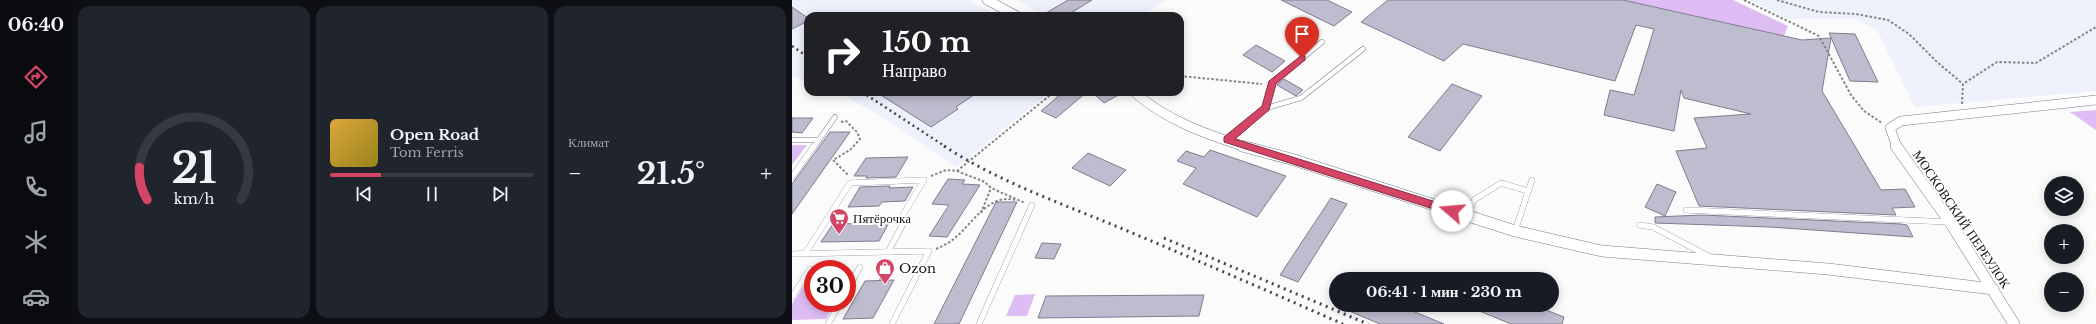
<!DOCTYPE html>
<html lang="ru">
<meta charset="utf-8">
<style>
body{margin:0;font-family:"Libre Baskerville",serif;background:#20242c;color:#f1f3f6;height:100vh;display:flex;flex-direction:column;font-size:15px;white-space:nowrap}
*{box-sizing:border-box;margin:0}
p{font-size:13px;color:#9ea1a6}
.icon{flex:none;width:22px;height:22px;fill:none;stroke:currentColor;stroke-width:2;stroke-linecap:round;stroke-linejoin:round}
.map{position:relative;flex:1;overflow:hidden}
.side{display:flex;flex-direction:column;gap:6px;padding:6px;background:#0d0f14;width:720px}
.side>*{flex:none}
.guide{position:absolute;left:12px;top:12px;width:380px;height:84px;border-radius:12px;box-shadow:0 2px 10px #0003;background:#202124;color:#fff;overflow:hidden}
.fabs{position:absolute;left:1252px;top:176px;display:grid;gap:8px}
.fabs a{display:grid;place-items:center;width:40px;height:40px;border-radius:50%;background:#171b24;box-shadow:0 2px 10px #0003;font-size:20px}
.speed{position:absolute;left:12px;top:260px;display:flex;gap:8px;font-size:20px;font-weight:700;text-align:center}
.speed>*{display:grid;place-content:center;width:52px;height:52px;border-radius:50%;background:#171b24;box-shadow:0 2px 10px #0003;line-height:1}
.speed .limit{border:6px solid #d22;background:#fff;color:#111}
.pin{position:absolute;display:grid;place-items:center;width:34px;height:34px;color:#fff;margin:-41px -17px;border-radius:50% 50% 50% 0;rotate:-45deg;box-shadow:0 0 4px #0007}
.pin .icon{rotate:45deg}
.me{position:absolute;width:44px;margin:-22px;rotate:288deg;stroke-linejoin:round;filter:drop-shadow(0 0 3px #0008)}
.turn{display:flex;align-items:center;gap:14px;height:84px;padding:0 12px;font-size:18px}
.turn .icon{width:52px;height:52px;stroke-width:2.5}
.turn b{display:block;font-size:28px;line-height:34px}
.big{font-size:30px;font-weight:700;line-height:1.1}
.side .tile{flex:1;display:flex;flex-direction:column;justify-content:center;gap:6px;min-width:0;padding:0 14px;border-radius:12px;background:#20242c}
.side .dial{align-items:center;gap:0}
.dial svg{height:104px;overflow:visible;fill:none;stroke:#363941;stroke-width:7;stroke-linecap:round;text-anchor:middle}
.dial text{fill:#f1f3f6;stroke:none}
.song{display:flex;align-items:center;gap:12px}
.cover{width:48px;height:48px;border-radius:6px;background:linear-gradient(135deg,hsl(40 70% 55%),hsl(50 70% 35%))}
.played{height:4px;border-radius:2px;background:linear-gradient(90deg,#d44465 25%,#363941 25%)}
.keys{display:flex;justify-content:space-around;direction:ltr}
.heat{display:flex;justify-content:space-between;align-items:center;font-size:22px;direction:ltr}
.side .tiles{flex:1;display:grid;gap:6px;grid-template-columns:repeat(3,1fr)}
.trip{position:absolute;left:537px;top:272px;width:230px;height:40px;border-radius:20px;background:#171b24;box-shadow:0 2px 10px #0003;font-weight:700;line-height:40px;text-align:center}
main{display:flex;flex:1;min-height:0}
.menu{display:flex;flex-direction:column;width:72px;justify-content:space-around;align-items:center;background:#090b0e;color:#9ea1a6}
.menu .icon{width:28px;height:28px}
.menu .current{color:#d44465}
.menu b{font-size:18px;color:#f1f3f6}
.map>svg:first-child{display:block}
</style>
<main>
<nav class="menu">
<b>06:40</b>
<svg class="icon current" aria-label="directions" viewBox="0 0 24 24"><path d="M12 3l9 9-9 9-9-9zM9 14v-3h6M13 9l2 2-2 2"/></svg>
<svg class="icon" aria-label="music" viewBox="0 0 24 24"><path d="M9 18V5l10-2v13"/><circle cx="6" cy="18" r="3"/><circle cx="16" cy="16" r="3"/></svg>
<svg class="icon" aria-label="phone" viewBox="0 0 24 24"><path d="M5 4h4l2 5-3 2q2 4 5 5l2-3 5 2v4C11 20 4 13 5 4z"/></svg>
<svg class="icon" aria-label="climate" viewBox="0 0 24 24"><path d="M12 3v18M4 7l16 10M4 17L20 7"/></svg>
<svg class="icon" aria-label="car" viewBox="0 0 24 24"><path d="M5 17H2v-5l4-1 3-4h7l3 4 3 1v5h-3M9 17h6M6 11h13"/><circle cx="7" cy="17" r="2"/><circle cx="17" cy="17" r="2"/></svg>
</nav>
<section class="side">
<div class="tiles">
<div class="tile dial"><svg viewBox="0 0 100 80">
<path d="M14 69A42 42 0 1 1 86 69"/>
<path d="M14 69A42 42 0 0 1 8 44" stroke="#d44465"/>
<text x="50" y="56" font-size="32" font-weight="700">21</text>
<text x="50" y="72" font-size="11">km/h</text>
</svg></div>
<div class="tile">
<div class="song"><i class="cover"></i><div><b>Open Road</b><p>Tom Ferris</p></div></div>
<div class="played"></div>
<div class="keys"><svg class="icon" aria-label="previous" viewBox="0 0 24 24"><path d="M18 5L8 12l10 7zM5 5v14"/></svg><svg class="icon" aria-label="pause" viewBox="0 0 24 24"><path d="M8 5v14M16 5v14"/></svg><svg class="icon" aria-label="next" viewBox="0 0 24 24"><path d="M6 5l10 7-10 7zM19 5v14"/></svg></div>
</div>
<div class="tile"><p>Климат</p>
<div class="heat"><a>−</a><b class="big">21.5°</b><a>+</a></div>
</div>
</div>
</section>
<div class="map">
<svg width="1304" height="324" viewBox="0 0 1304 324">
<rect width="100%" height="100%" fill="#fbfbfb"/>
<!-- built -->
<path fill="#eef1fc" d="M0,0H177L207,16H16V81L0,77Z
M224,0H374L350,16H253Z
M958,0H1304V91L1123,107L1085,30L1065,19H997Z
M46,92H258L165,167L95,120Z"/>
<!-- green -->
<path fill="#debdf5" d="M831,0H941L996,26L992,36Z
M1304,110V130L1278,112Z
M0,145H15L0,165Z
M21,275V303H43L34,319L0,320V304L18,276Z
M243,294L235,316H214L223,295Z"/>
<!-- building -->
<path fill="#bebccf" stroke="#7e7c8e" d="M276,0H300L274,16H249Z
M489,0H535L560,12L542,26Z
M596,0H831L1010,40L1039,38L1030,91L1089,190L1113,189L1123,207L1100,208L1104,215L907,206L884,151L915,148L902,118L959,114L892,98L889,90L882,131L812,115L818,90L842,95L862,29L844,25L823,81L671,44L652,61L569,22Z
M0,7L16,18V21L0,29Z
M1037,33L1063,34L1086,82L1058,81Z
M464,45L493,61L480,72L451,55Z
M492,79L511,90L504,96L485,85Z
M660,84L690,96L648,151L616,137Z
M84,92H186L164,107L166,109L139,127Z
M271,92H295L264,118L249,111Z
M300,92H332L312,103Z
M0,118H21L10,133L0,132Z
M38,132H58L0,214V184Z
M418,150L494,176L465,217L391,184L404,168L385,161L394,151L412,157Z
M296,153L334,170L318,186L280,168Z
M116,157L104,177L74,178L75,176H62L74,158Z
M156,179L173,180L170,184L188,185L155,237L137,236L157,205L140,204Z
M865,184L884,192L873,216L853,207Z
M98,186L97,188L121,187L113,201L90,202L87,206L56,207L68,187Z
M539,198L555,204L506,282L488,275Z
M204,202H225L167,324H142Z
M910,215L1109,224L1115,225L1121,237L978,227L863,223V217Z
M97,223L87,241L29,242L41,224Z
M250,243L269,244L262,259L243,258Z
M102,280L81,318L51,319L73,281Z
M412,295L407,316L246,318L254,296Z
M543,305H606L652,324H588Z
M673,305H741L772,317L770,324H719Z"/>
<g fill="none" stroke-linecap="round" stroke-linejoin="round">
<!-- service-far1 casing -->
<g stroke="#797e8f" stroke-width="5.5">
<path id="service-far1" d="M474,108L480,83L530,42
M0,140H27
M435,140L474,108L509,98L571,49
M22,147L43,117"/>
</g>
<!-- service casing -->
<g stroke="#797e8f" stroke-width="6">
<path id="service" d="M0,177L22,146
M894,210L1157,222
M674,215L682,200L709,183L736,191
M847,225L861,227L916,256
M723,231L740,180
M0,254L137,251L100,324
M13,254L58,183L132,180L111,215L112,222L96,252
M55,290L68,267
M0,297L18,269
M36,324L48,303
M187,324L240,205"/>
</g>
<!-- minor-far1 casing -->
<g stroke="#797e8f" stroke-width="10">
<path id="minor-far1" d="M195,0L225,16
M342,92C374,120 413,134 454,147
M1105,147L1098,128L1109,121L1304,100"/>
</g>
<!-- minor casing -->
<g stroke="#797e8f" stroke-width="12">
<path id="minor" d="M450,146L499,159L723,231L810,251L1036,269L1201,289
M1104,146L1158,222L1222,324"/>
</g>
<!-- path -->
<path stroke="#848588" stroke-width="2" stroke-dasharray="2.5 2" stroke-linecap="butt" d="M952,0L1027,36L1059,95L1072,111L1090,123
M985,0L1027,12L1064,14L1096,20L1117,34L1145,62L1171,84
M388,76L470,84
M1170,104L1171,84L1205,62L1244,63L1304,27
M49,122L54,121L65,132L68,139L58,150L41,160L56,175
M165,171L262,92
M139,176L154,170L165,171L193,182L199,188L233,203
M189,213L199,188
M144,249C151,246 157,243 163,238C180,224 197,193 223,200
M88,280L99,260"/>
<!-- service-far1 -->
<use href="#service-far1" stroke="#fff" stroke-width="4.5"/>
<!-- service -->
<use href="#service" stroke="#fff" stroke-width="5.5"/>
<!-- minor-far1 -->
<use href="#minor-far1" stroke="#fff" stroke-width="9"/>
<!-- minor -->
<use href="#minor" stroke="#fff" stroke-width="11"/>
<!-- rail-far1 -->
<path stroke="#45464b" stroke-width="2.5" stroke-dasharray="2 3.5" stroke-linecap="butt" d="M0,46L16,57
M70,92L154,147"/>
<!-- rail -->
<path stroke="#45464b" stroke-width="3" stroke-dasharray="2 4.5" stroke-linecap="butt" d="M152,146C207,182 271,204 331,229C405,260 478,292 551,324
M372,238L576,324"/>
</g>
<!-- route -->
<path fill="#d44465" stroke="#8a2c42" d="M510,55L513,56V60L484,84L477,110L443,139L663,208V213L660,215L432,142V137L470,106L477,81Z"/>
<!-- icons -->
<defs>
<g id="supermarket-pin" transform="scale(1)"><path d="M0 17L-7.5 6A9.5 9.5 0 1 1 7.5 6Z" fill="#d44465" stroke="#fff"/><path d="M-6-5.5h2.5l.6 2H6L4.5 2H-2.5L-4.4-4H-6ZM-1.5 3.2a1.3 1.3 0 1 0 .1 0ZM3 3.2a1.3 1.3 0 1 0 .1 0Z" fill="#fff"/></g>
<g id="shop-pin" transform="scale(1)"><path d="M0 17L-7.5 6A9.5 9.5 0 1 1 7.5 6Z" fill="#d44465" stroke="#fff"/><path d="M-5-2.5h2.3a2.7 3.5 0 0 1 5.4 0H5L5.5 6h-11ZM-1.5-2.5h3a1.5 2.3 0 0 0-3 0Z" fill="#fff"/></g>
</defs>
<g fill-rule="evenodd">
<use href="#supermarket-pin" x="47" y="218"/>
<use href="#shop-pin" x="93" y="268"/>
</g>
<g text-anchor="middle" stroke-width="4" stroke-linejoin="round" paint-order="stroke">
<!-- poi labels -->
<g font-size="13" fill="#14161c" stroke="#fff" text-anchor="start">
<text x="61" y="223">Пятёрочка</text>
<text x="107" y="273">Ozon</text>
</g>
<!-- street labels -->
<g font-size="13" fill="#14161c" stroke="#fff">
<text transform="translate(1170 219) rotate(56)" y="5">МОСКОВСКИЙ ПЕРЕУЛОК</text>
</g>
</g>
</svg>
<div class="fabs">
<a><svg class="icon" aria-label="layers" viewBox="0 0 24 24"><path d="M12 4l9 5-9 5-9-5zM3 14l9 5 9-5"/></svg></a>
<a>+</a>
<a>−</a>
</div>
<div class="speed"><div class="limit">30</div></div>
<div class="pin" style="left:510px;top:58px;background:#d93025"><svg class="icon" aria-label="arrive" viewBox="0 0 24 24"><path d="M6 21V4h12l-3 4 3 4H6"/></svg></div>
<svg class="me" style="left:660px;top:211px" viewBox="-20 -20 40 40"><circle r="19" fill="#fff"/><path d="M0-13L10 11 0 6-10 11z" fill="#d44465"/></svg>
<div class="trip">06:41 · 1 мин · 230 m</div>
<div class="guide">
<div class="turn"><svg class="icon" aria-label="right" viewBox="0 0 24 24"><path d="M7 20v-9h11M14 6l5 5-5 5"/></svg><div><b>150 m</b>Направо</div></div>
</div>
</div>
</main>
